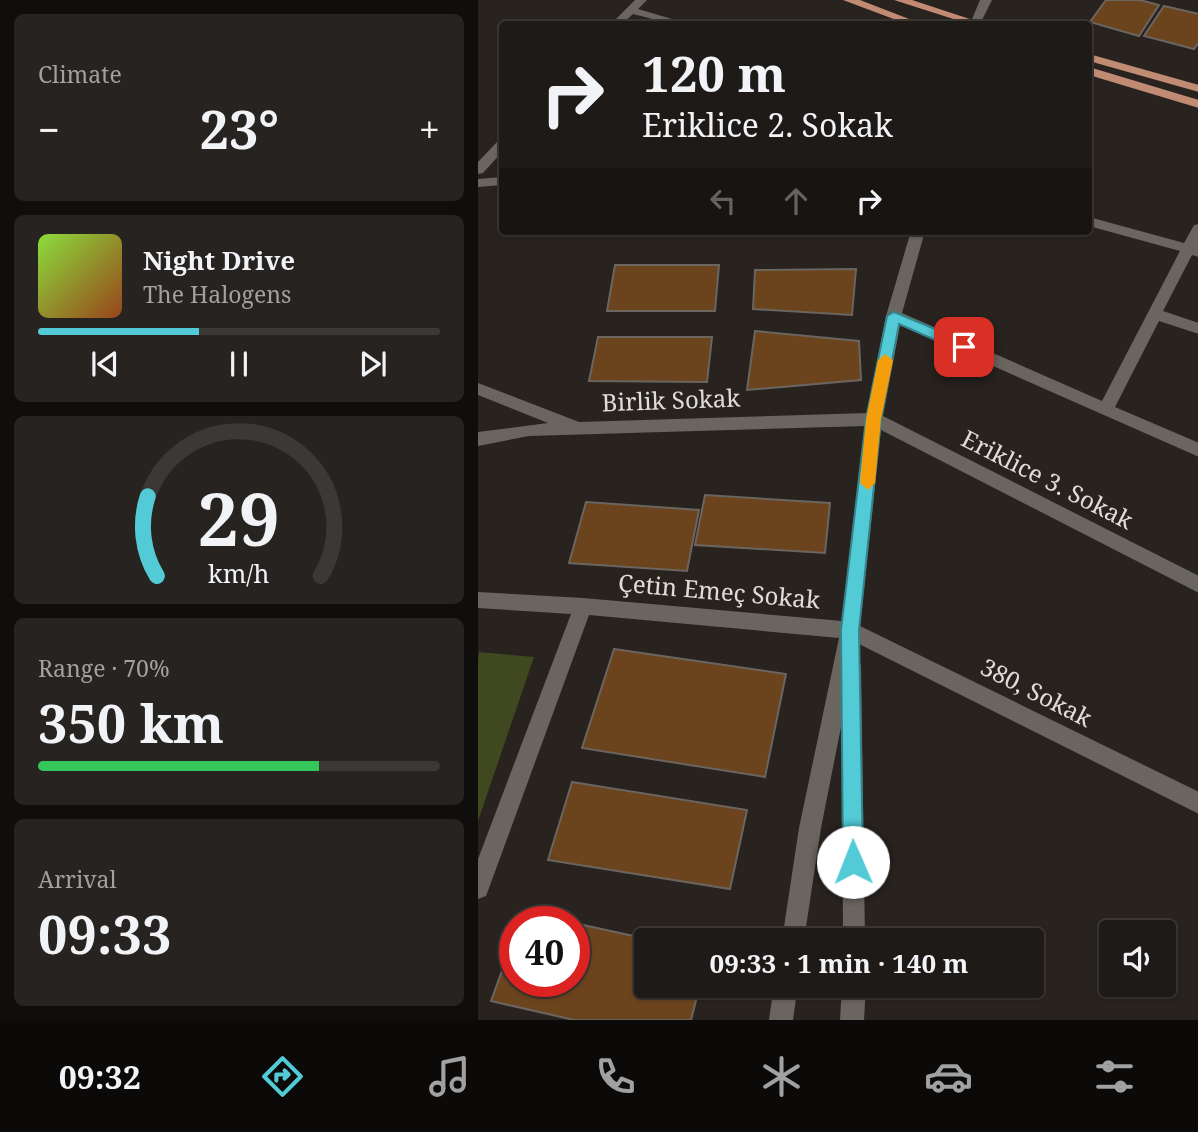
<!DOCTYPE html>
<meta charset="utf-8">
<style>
body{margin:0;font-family:"Noto Serif",serif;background:#262320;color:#f1f3f6;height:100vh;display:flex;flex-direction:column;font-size:26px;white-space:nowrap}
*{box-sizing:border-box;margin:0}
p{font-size:23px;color:#a1a1a1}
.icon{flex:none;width:38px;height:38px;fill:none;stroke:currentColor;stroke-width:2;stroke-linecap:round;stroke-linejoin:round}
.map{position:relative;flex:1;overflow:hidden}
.details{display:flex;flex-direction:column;gap:14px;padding:14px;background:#100e0d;width:478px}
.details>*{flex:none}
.top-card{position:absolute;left:21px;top:21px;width:593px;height:214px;border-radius:7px;box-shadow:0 2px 5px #0004,0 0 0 2px #3c3836;background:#1e1a17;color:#f1f3f6;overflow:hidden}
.tools{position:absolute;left:621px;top:920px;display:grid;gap:14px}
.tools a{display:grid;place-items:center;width:77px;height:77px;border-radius:7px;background:#1e1a17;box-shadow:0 2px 5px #0004,0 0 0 2px #3c3836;font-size:35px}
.speed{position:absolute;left:21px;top:906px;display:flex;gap:14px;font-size:35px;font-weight:700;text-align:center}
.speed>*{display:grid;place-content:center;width:91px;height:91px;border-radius:50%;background:#1e1a17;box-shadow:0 2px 5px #0004,0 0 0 2px #3c3836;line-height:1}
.speed .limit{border:10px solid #d22;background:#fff;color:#111}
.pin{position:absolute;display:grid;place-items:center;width:60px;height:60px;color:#fff;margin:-30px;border-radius:14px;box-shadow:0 4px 10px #0006}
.me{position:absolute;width:77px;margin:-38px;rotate:359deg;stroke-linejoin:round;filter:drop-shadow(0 0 5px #0008)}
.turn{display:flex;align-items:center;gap:24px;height:147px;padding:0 28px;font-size:32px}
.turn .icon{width:91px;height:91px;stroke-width:2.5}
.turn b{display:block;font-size:49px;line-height:60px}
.lanes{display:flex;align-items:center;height:66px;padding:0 28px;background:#0003;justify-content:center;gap:35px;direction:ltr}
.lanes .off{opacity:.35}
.big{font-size:52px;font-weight:700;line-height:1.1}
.details .tile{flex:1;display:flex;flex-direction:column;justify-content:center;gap:10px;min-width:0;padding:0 24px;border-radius:10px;background:#262320}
.details .dial{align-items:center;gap:0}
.dial svg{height:182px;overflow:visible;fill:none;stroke:#3c3836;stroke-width:7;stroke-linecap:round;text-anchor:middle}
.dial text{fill:#f1f3f6;stroke:none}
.song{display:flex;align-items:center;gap:21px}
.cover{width:84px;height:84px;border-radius:10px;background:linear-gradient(135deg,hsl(90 70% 55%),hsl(20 70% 35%))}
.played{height:7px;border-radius:4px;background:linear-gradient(90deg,#52cbd7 40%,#3c3836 40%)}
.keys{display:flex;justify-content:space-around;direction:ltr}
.heat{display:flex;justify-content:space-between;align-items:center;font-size:38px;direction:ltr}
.charge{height:10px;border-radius:5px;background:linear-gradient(90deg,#34c759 70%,#3c3836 0)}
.trip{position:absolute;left:156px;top:928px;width:410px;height:70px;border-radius:7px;background:#1e1a17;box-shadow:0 2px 5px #0004,0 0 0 2px #3c3836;font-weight:700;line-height:70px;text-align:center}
.tab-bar{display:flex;height:112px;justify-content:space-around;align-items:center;background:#0c0a09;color:#a1a1a1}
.tab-bar .icon{width:49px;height:49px}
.tab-bar .current{color:#52cbd7}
.tab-bar b{font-size:32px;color:#f1f3f6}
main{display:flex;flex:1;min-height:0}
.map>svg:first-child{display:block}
</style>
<main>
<section class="details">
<div class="tile"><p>Climate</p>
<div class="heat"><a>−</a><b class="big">23°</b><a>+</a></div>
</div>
<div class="tile">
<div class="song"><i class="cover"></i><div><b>Night Drive</b><p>The Halogens</p></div></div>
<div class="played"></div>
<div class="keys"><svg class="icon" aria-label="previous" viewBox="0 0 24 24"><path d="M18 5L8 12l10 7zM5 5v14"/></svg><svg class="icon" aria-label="pause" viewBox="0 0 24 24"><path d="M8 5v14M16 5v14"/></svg><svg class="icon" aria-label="next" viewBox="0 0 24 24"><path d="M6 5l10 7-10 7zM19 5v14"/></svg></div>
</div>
<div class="tile dial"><svg viewBox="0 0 100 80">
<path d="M14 69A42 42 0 1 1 86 69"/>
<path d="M14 69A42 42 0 0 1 10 34" stroke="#52cbd7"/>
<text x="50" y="56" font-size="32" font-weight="700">29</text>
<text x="50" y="72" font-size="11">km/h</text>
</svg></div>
<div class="tile"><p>Range · 70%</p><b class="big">350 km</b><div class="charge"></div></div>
<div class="tile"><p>Arrival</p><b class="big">09:33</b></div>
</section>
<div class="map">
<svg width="721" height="1020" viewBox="0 0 721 1020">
<rect width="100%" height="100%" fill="#28231f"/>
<!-- green -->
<path fill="#40481f" d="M1,652L56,657L0,821V659Z"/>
<!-- building -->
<path fill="#6b441e" stroke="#6b6560" stroke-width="2" d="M628,0H662L681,5L661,36L612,22Z
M686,6L721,14V42L716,49L666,36Z
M137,265H241L237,311H129Z
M378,269L374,315L275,309L277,270Z
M277,331L381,341L383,380L269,390Z
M120,337H234L229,382L111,381Z
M227,495L352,503L347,553L217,545Z
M108,502L221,510L209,571L91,563Z
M136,649L308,674L287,777L104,748Z
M94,782L269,810L252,889L70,860Z
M45,912L92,922H41Z
M96,923L174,940H168V985H222L213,1020H96L13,1001L37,935V982H96Z"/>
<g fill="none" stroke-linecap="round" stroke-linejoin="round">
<!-- minor -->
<path fill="#6b6560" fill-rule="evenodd" d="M157,0H169L160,9L211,24H194L155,14L144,24H133Z
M502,0H514L502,24H492Z
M24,141V152L5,173L0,174V162L19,142Z
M24,177V185L0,187V179Z
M611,217L706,243L716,225L721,224V257L714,255L685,311L721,323V334L681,321L637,407L721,443V457L422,325L405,416L721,576V593L403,430L382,626L721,792V814L379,643L376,657L383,665L387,940H365L364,722L343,828L326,940H304L321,828L361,638L111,615L11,888L8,896L0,899V859L93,614L0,608V592L105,598L364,621L387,426L51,436L0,446V432L70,423L0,395V383L101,422L389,413L408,316L433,231H447L424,313L624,401L702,251L611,226Z
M296,985H320L315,1020H291Z
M364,985H388L386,1020H362Z"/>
<!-- major -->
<path fill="#c18b73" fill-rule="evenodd" d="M365,0H382L444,24H429Z
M416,0H434L507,24H491Z
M611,54L721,85V92L611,61Z
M611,67L721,100V108L611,75Z"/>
</g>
<!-- route -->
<path fill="#52cbd7" stroke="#35848c" stroke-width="2" d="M416,312L491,343L494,347L486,352L482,351L421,324L403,419L381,630L385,862L382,869L375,872L368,869L365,862L363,630L388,419L409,316Z"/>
<!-- slow -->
<path fill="#f59e0b" d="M407,354L415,360L403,419L397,483L390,490L382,483L388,419L400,360Z"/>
<g text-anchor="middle" stroke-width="7" stroke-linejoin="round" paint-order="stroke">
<!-- street labels -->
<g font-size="24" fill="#e0dcda" stroke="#28231f">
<text transform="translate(193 401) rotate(-2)" y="8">Birlik Sokak</text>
<text transform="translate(569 480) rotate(27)" y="8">Eriklice 3. Sokak</text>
<text transform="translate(241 592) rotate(5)" y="8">Çetin Emeç Sokak</text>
<text transform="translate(558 693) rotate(27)" y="8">380, Sokak</text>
</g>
</g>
</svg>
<div class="tools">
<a><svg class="icon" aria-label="sound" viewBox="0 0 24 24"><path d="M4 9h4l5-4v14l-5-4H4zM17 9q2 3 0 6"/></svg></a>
</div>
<div class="speed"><div class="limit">40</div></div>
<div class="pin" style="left:486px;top:347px;background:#d93025"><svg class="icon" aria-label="arrive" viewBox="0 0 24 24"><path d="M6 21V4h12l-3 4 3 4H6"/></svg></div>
<svg class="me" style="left:375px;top:862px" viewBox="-20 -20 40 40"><circle r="19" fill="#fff"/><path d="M0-13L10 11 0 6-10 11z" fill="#52cbd7"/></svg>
<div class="trip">09:33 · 1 min · 140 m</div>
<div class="top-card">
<div class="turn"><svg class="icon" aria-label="right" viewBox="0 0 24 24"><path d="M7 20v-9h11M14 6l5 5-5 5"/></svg><div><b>120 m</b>Eriklice 2. Sokak</div></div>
<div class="lanes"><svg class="icon off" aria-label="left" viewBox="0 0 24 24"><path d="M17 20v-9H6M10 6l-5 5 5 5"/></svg><svg class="icon off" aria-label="ahead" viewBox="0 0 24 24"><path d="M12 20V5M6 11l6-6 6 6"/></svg><svg class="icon" aria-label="right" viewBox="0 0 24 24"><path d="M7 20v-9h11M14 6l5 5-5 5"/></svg></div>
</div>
</div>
</main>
<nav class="tab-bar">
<b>09:32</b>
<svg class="icon current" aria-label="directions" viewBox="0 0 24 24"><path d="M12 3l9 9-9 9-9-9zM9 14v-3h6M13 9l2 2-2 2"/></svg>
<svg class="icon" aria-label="music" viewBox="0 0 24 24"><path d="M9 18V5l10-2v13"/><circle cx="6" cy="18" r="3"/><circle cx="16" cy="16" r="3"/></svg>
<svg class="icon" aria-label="phone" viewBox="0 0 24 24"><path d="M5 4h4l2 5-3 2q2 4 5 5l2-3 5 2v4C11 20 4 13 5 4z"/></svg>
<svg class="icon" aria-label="climate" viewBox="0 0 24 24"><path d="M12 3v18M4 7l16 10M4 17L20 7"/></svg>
<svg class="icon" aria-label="car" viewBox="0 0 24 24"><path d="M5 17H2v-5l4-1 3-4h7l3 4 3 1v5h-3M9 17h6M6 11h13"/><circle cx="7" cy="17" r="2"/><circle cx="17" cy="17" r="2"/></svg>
<svg class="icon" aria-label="filters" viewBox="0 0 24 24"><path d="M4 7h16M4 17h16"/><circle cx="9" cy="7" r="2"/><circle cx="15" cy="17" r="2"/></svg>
</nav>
